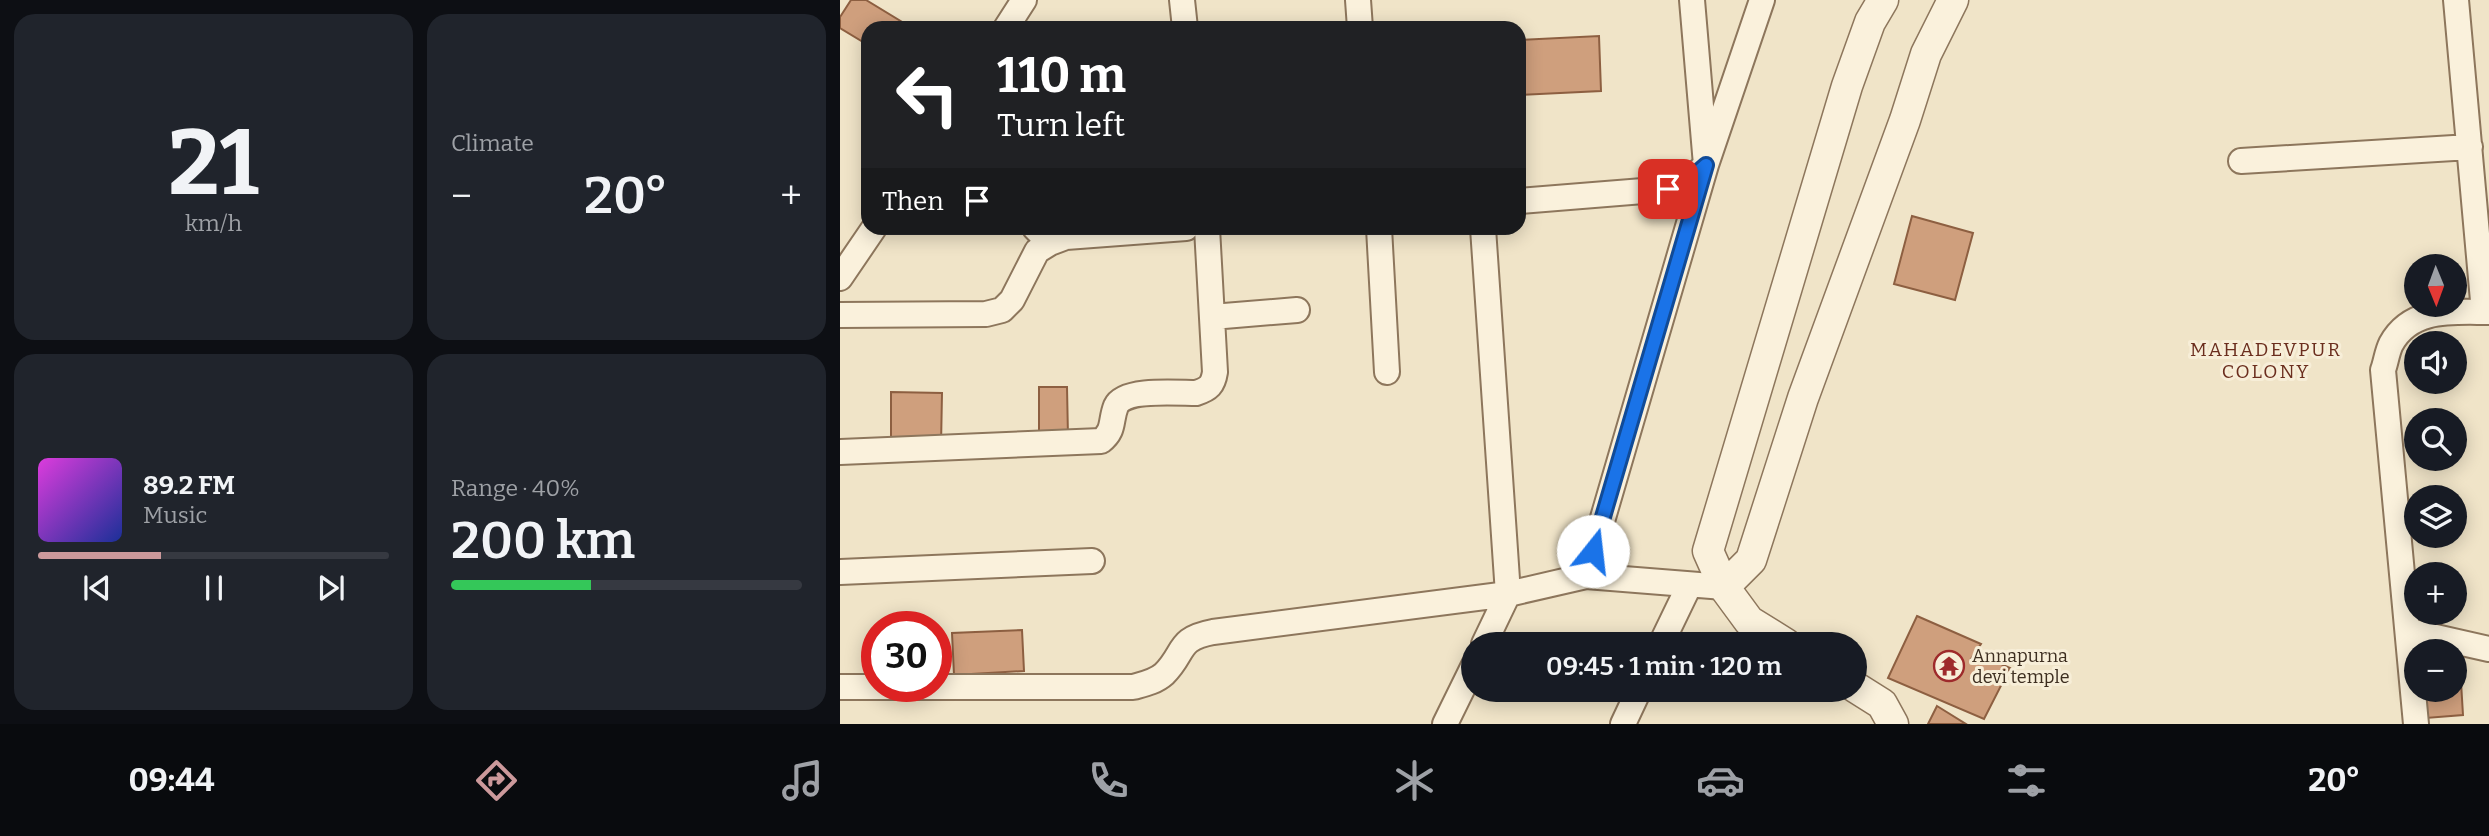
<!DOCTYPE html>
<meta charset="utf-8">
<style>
body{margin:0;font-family:Bitter,serif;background:#20242c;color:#f1f3f6;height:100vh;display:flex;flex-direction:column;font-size:26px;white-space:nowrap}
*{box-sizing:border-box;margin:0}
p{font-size:23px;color:#9ea1a6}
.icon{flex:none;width:38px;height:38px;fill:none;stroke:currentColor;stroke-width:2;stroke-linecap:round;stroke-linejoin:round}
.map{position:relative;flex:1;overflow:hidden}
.panel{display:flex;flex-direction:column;gap:14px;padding:14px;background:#0d0f14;width:840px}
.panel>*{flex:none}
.banner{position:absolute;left:21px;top:21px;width:665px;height:214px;border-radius:21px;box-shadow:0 4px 18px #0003;background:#202124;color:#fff;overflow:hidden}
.needle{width:46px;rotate:179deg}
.controls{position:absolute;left:1564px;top:254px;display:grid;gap:14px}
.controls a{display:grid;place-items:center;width:63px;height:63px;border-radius:50%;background:#171b24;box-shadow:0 4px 18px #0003;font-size:35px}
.speed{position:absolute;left:21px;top:611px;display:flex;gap:14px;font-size:35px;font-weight:700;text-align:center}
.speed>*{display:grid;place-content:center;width:91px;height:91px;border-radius:50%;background:#171b24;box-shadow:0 4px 18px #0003;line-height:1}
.speed .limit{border:10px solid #d22;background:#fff;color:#111}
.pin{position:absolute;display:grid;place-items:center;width:60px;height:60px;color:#fff;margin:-30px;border-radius:14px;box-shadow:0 4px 10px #0006}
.me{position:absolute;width:77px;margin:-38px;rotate:16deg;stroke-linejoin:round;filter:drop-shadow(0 0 5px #0008)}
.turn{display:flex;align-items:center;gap:24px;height:147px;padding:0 21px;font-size:32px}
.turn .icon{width:91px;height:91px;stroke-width:2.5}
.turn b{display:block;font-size:49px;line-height:60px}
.then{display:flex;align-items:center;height:66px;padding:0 21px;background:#0003;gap:14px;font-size:26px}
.big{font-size:52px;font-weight:600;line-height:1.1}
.panel .card{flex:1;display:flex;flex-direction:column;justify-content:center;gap:10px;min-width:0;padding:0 24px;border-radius:21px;background:#20242c}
.panel .dial{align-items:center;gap:0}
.dial b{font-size:91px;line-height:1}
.song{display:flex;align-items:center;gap:21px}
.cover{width:84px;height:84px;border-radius:10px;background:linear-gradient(135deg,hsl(300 70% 55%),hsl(230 70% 35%))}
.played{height:7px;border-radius:4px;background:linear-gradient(90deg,#cc999b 35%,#363941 35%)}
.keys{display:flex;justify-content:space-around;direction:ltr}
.heat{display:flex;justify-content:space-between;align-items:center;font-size:38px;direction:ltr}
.charge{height:10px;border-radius:5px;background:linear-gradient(90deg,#34c759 40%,#363941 0)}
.panel .tiles{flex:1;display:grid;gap:14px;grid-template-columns:repeat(2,1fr)}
.trip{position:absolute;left:621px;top:632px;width:406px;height:70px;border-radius:35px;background:#171b24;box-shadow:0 4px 18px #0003;font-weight:600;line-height:70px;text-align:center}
.dock{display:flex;height:112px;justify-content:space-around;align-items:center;background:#090b0e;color:#9ea1a6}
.dock .icon{width:49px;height:49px}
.dock .on{color:#cc999b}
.dock b{font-size:32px;color:#f1f3f6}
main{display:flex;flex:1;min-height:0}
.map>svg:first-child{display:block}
</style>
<main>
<section class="panel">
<div class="tiles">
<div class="card dial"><b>21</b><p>km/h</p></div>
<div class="card"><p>Climate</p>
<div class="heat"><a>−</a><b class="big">20°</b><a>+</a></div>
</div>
<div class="card">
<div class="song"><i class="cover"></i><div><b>89.2 FM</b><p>Music</p></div></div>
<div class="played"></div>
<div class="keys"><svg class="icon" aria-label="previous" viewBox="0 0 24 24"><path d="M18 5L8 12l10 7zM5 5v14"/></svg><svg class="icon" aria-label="pause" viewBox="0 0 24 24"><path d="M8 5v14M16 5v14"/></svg><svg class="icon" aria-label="next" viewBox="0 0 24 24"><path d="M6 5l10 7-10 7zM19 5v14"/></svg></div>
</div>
<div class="card"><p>Range · 40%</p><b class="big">200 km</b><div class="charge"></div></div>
</div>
</section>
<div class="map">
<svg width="1649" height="724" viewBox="0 0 1649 724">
<rect width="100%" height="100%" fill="#f0e4c8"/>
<!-- building -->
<path fill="#cf9f7d" stroke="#8d5f41" stroke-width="2" d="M11,0H26L72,28H28V45L0,28V17Z
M759,36L761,91L679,95V40Z
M1072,216L1133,233L1115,300L1054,284Z
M199,387H227L228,437H199Z
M51,392L102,393L101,446L51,445Z
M1077,616L1141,644L1131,659L1140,664L1145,657L1170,668L1144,719L1048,678Z
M182,630L184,671L114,675L112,633Z
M1615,682H1621L1623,715L1586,718L1584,690H1615Z
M1097,706L1126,724H1088Z"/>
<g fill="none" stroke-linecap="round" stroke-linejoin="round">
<!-- minor casing -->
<g stroke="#8d765c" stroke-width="28">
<path id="minor" d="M342,0L345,28
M518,0L520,28
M1616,0L1644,312
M166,28L184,0
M1401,161L1630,147
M679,201L828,189L850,179L866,165L922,0
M195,228L210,243
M539,228L547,372
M643,228L668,594L644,644
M0,278L34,228
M0,315L146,314L162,310L172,300L197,251L210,243L226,237L346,228
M372,317L457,310
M0,452L261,441C275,430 270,421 276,406C284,388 338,393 356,393C369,389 373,385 375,372L367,228
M0,572L252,561
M746,576L866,165L852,0
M1569,631L1649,649
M821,644L849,586
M0,687H293C304,684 315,682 324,674C346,652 336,639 373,632L668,594L746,576L884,587
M605,724L634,665
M783,724L799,690
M1576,724L1543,370C1546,362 1547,352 1551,344C1571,307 1613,312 1649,312"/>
</g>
<!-- tertiary casing -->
<g stroke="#8d765c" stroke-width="33">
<path id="tertiary" d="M884,587L911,560L963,398L1065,120L1086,54L1113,0
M946,644L909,621L884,587L868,551L1007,86L1030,22L1043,0
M1015,687L1042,704L1053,724"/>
</g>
<!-- minor -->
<use href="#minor" stroke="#faf1dc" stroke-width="24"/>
<!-- tertiary -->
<use href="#tertiary" stroke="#faf1dc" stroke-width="30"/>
</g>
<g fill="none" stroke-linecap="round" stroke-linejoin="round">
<!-- route casing -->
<g stroke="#114b97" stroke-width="18">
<path id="route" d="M753,551L866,165L850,179L828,189"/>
</g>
<!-- route -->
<use href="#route" stroke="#1a73e8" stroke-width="12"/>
</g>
<!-- icons -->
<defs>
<g id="temple-ring" transform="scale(1.575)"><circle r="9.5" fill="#f7eed8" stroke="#9e2a2b" stroke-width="1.5"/><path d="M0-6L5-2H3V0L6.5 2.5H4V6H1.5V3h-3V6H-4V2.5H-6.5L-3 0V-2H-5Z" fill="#9e2a2b"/></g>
</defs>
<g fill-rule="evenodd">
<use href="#temple-ring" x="1109" y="666"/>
</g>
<g text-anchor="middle" stroke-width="6" stroke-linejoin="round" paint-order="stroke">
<!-- poi labels -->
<g font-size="18" fill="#3d2e20" stroke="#f7eed8" text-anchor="start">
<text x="1132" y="662">Annapurna<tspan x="1132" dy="21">devi temple</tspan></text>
</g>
<!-- neighbourhood labels -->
<g font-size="19" letter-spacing="2" fill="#6b2e1e" stroke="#f7eed8">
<text x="1426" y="356">MAHADEVPUR<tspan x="1426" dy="22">COLONY</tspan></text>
</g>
</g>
</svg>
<div class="controls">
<a><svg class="needle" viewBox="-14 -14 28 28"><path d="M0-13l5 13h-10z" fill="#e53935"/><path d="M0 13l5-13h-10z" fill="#9ea1a6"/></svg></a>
<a><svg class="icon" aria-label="sound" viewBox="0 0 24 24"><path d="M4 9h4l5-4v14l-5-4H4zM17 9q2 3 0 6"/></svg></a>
<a><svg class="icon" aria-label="search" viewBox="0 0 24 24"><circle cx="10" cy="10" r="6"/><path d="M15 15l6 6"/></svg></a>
<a><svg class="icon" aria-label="layers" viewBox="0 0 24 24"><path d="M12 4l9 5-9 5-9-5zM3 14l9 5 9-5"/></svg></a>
<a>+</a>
<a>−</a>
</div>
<div class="speed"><div class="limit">30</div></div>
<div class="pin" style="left:828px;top:189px;background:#d93025"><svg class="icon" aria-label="arrive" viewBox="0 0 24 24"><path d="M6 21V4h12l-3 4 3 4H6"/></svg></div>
<svg class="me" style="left:753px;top:551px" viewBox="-20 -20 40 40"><circle r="19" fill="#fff"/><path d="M0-13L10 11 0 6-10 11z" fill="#1a73e8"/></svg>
<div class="trip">09:45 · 1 min · 120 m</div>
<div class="banner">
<div class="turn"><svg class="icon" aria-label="left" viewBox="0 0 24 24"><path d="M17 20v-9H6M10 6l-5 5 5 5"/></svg><div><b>110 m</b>Turn left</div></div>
<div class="then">Then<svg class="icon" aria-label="arrive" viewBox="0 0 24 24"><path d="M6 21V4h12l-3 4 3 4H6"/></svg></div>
</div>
</div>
</main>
<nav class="dock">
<b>09:44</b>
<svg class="icon on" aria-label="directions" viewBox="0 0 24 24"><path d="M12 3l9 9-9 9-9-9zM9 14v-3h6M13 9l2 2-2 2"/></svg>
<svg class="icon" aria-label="music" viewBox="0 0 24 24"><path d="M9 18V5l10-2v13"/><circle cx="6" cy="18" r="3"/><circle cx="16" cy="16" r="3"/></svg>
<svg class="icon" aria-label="phone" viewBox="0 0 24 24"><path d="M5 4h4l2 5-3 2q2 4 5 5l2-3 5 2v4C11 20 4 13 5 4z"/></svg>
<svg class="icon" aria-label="climate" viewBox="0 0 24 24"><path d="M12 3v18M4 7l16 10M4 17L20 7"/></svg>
<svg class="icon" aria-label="car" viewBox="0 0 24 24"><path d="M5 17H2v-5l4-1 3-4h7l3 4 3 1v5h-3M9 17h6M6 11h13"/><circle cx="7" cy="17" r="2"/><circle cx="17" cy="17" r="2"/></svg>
<svg class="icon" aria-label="filters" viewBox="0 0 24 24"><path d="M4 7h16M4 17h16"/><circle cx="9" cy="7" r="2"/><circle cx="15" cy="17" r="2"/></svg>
<b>20°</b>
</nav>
